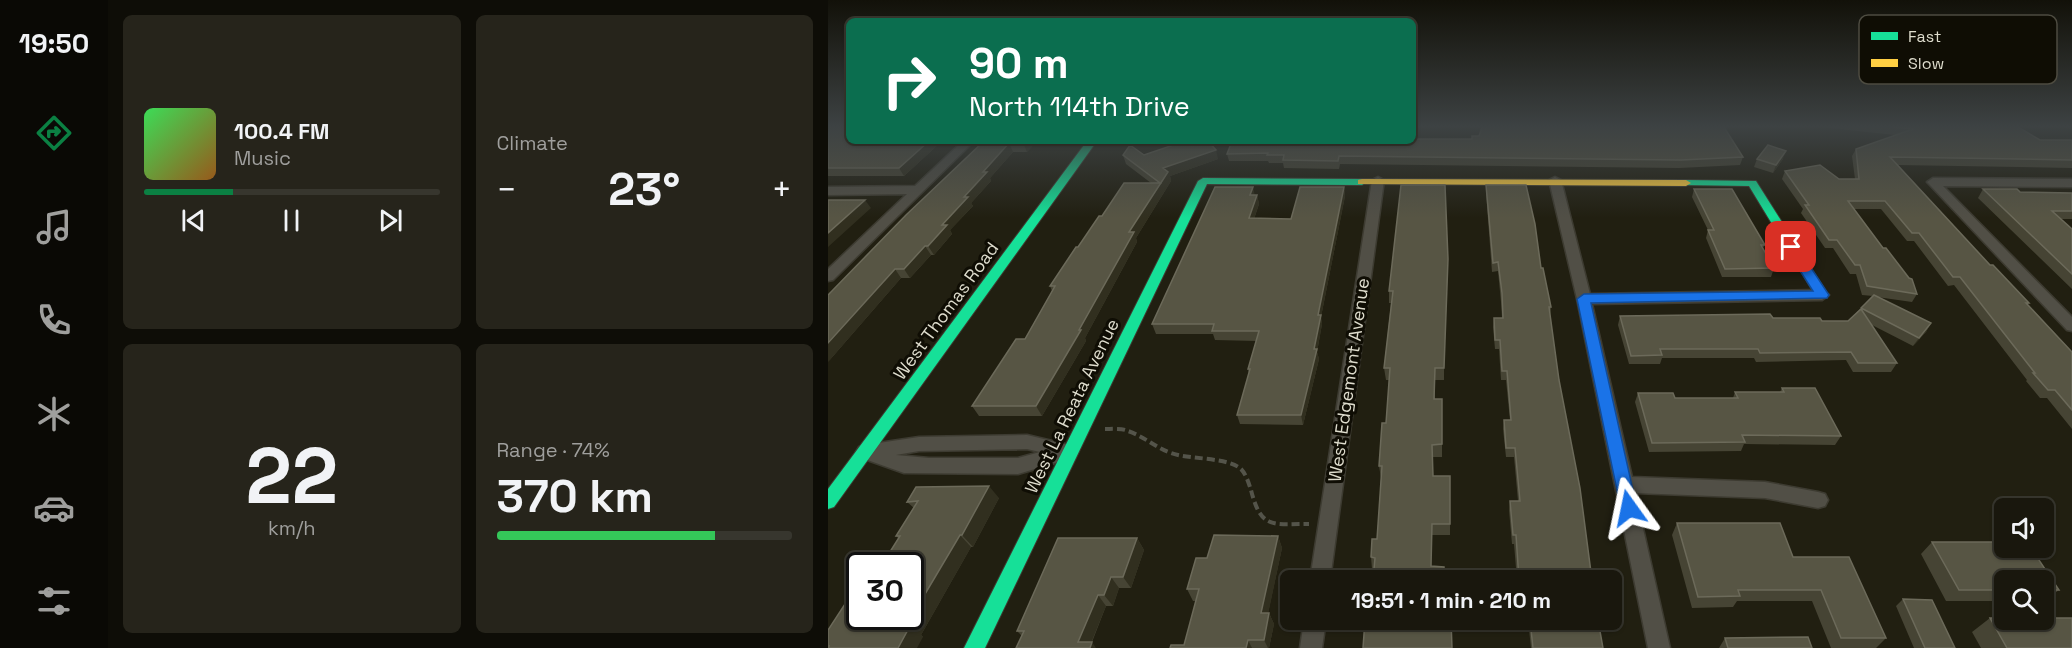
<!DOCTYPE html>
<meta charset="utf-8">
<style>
body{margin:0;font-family:"Space Grotesk",sans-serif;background:#26241b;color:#f1f3f6;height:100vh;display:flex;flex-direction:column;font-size:22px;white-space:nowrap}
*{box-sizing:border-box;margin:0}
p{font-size:20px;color:#9f9f9d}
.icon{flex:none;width:33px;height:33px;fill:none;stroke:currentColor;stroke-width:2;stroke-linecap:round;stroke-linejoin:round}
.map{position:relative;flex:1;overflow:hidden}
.panel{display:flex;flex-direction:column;gap:15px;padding:15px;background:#0e0d07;width:720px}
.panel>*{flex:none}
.hud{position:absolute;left:18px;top:18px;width:570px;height:126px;border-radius:9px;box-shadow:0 2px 4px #0004,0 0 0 2px #37362e;background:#0b6e4f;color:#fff;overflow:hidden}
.tools{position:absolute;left:1166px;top:498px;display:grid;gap:12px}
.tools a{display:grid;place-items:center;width:60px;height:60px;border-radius:9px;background:#19170d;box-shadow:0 2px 4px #0004,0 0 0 2px #37362e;font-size:30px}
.speed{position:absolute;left:18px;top:552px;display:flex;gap:12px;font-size:30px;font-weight:700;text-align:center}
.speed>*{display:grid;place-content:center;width:78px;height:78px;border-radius:50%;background:#19170d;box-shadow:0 2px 4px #0004,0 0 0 2px #37362e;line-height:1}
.speed .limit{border:3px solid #111;border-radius:9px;background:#fff;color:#111}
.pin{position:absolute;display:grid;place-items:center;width:51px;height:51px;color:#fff;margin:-26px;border-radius:12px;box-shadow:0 3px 9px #0006}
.me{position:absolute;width:66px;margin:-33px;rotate:348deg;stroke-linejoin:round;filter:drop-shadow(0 0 4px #0008)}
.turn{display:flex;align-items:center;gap:21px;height:126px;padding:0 24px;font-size:27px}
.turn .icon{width:78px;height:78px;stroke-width:2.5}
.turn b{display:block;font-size:42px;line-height:51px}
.big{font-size:45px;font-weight:800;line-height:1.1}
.panel .tile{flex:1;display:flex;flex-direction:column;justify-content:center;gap:9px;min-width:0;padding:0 21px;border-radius:9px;background:#26241b}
.panel .dial{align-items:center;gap:0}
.dial b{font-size:78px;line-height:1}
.song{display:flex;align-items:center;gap:18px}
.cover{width:72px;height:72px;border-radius:9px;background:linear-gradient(135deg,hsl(130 70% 55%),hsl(30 70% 35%))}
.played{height:6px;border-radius:3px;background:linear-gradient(90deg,#0b8043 30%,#37362e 30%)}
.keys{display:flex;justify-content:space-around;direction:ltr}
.heat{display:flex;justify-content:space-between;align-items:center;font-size:33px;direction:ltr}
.charge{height:9px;border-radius:4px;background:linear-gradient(90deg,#34c759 74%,#37362e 0)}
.panel .tiles{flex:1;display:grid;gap:15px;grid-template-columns:repeat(2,1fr)}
.trip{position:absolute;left:452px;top:570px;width:342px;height:60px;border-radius:9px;background:#19170d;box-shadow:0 2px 4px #0004,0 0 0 2px #37362e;font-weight:800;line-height:60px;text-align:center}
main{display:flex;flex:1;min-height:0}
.tab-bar{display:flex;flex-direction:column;width:108px;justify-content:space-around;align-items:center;background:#0a0905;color:#9f9f9d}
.tab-bar .icon{width:42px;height:42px}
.tab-bar .current{color:#0b8043}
.tab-bar b{font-size:27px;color:#f1f3f6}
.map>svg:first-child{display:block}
</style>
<main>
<nav class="tab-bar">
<b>19:50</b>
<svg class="icon current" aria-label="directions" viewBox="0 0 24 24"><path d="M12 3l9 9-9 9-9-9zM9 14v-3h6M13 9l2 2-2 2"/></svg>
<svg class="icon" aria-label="music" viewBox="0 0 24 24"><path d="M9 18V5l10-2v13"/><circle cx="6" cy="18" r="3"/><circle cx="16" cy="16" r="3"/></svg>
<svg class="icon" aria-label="phone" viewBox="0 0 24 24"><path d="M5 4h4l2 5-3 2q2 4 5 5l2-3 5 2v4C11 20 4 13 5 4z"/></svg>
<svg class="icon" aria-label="climate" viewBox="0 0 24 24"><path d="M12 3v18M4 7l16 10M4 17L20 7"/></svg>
<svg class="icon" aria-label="car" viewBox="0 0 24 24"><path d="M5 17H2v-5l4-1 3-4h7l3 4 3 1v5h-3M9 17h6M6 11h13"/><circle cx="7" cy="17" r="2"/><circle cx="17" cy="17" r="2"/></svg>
<svg class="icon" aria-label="filters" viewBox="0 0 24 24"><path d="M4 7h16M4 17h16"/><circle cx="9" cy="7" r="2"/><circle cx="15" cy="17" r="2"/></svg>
</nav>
<section class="panel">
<div class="tiles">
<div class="tile">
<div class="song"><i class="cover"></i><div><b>100.4 FM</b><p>Music</p></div></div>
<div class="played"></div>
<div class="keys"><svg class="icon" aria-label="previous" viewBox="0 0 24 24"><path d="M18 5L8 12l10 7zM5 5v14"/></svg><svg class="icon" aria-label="pause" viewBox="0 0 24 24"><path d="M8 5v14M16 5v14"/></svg><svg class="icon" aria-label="next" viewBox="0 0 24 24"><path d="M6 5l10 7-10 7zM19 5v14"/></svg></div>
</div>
<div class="tile"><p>Climate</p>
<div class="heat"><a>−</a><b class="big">23°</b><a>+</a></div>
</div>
<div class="tile dial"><b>22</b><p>km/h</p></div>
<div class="tile"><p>Range · 74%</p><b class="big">370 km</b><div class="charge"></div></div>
</div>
</section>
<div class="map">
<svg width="1244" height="648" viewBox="0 0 1244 648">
<rect width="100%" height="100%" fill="#211f11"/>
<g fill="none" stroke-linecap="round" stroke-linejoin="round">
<!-- street casing -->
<g stroke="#3d3b31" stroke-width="3">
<path id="street" d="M135,141H146L5,280L0,281V269L79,194L0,195V187L87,186Z
M550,177L556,180L502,580H482L544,180Z
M727,177L733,180L762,294L994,290L1001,295L994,300L764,304L804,477L937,482L990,492L997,494L1000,500L997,506L990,508L937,498L807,493L842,648H820L749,299L721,180Z
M1105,178L1244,179V187L1115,186L1244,317V331L1239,330L1101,184L1099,182Z
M199,435L241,445L247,447L250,452L247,457L190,474L76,473L31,457L28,452L31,447L37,445L91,437ZM199,449L212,452L190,458H101L68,455L91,451Z
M476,620H498L494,648H472Z"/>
</g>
<!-- fast casing -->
<g stroke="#3d3b31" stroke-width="2">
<path id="fast" d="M259,141H269L6,507L0,509V489Z
M375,178L534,179L539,182L534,185L379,184L157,648H136L370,181Z
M858,180L928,181L1000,295L999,298H989L921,186L854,185L853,183Z"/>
</g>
<!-- slow casing -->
<g stroke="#3d3b31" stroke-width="2">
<path id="slow" d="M534,179L858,180L863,183L858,186L530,184V180Z"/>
</g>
<!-- path-far1 -->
<path stroke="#54544a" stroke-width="3" stroke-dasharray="6 3" stroke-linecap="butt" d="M277,429H279"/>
<!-- path -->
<path stroke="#54544a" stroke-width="4" stroke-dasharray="8 4" stroke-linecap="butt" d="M277,429C284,429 294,428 300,431C318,437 331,451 350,455C366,459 401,458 413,469C418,474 421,484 423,490C433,530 445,524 481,524"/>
<!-- street -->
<use href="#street" fill="#514f46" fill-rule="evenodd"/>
<!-- fast -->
<use href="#fast" fill="#16e098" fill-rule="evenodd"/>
<!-- slow -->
<use href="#slow" fill="#ffcf43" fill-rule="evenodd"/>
</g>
<!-- wall -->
<path fill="#464434" d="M0,127L114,141L76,176H0Z
M993,127H1190L1212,140H1244V168L1070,165L1162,265L1201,303L1200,304L1244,352V429L1219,398H1212L1198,381L1199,380L1126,285L1120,286L1086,241H1079L1053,209H1026L1089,294L1084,302L1049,297L1103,323L1098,332L1085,346L1044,325L1069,363L1063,372H1025L1018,360L928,362L926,358H834L832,364H801L790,325L792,316L945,318L994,321H1020L1045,296L1034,295L1028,274H1022L1005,248H997L973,213L975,209L954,179L957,171L1011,179H1027L1024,156L1028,149L1067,135Z
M156,141H209L199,152H185L162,178L163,181L143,203L145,206L122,230L124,234L106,255H103L82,278H73L0,362Z
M356,141H380L390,159L342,176L343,181L308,238L309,242L257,338L258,341L214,416H151L144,406L197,339L224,291L222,286L250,247L274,216L323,183L298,164L295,155H316L356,142Z
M404,141H533L915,157L912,165L851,168L512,164L511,169L456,168L455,163H441L440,161H401L399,154Z
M929,159H955L945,173L926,167Z
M617,185L616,380H607V399H614V457H605V476H622V535H604L546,569H544L543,557L549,539L553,478L551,466L558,423L561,380H558L556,368L563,303H561V291Z
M658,185L713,268L723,307L722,315L731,380L764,580H689L686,544H684L681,510L682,501H690L686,457H678L675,429L676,420H682L678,380H673L671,349H667L665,327L666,318H674L673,302L670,271L664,272L658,193Z
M516,187L517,196L493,317L494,324L489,352L491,359L475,425L412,424L409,415L421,374L420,369L429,341L387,340L385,334H328L324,324L427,195H429L431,204L426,219H463Z
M866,189L937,245L935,248L946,268L943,277H894L878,238L880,230L864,197Z
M1155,189L1192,192L1244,193V219H1233L1244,229V289L1150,198Z
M954,388L1013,436L1007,445L916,444L913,451L821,452L807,402L810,393L847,398H905L907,392H952Z
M171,498L145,547H143L93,635L95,637L0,648V630L32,616L70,538L68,536L86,508L79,502Z
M849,523L965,557L1058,638L1048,648H1003L984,601H909L905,607L864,608L844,535Z
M450,536L454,548L440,613H441L446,624L441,648H342L356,645L368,601H365L359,589L379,558Z
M309,538L316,550L303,588H291L285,606H278L264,642L194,636L189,631Z
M1104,542H1176V548H1203L1231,590L1216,601H1215V580H1176V601H1118L1093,554Z
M1075,599L1127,648H1086L1068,606Z
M1162,618L1244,648H1153L1144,632Z
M700,620H770L775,648H703Z
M897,638L984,648H891Z"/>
<!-- shaded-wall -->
<path fill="#312f1f" d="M101,141H114L76,176L71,168Z
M197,141H209L199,152L195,143Z
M181,143L185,152L162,178L163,181L143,203L145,206L122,230L124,234L106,255L100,246L114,225L155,172Z
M388,150L390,159L342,176L343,181L308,238L309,242L257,338L258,341L214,416L208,406L251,330L301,232L338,176L335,168Z
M958,151L955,159L945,173L948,165Z
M425,187L427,196L422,195Z
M516,187L517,196L493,317L494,324L489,352L491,359L475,425L473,415L486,349L490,315Z
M429,195L431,204L423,228L421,218Z
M37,200L43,208L0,247V233Z
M97,246L103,255L82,278L76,269Z
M67,269L73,278L0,362V343Z
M1103,323L1098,332L1085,346L1091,338Z
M161,486L171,498L145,547L134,535Z
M132,535L143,547L93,635L95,637L89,648H70L78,626Z
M450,536L454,548L438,624L433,613Z
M309,538L316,550L303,588L295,577Z
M283,577L291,588L285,606L276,595Z
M270,595L278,606L261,648L250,642Z
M441,613L446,624L441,648H440L436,640Z
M420,640L424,648H418Z
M264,642L268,648H262Z"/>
<!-- building -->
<path fill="#575544" stroke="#6c6a5a" stroke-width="1.5" d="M0,127H21V141H101L71,168H0Z
M654,127H896L915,157L853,160L511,156L510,161L455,160L456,155H439L440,153L399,154L404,141L562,142L585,141V139H644V136H651Z
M1066,127H1190L1212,140H1244V160L1062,157L1162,265H1165L1201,303H1198L1244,352V410L1227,390H1220L1205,373H1207L1132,277H1125L1091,233H1084L1057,201H1020L1055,248H1058L1081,278L1084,279L1089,294L1039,286L1032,265H1027L1009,240H1001L977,205H981L957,171L992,165L1011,179H1031L1028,149L1085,129Z
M156,141H197L195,143H181L155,172H159L136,197H140L114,225H119L100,246H97L76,269H67L0,343V295L78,215Z
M357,141H380L388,150L335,168L340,172L301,232H306L251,330H253L208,406H144L188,339H197L227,286H222L248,247H250L271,216H274L296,183H332L295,155L302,145L316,155Z
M940,145L958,151L948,165L929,159Z
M573,185H617L620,259L616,368H607L606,399H614V444L604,445L605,476H622V524H604L603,566L616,567V580H545L547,558L543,557L544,539H549L554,466H551L554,423H558L562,368H556L565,291H561Z
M658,185H698L707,224L713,268H715L723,307H721L731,380L752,488L764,580H691L688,535H685L682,501H692L687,448H678L676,420H683L679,371H674L672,340H667L666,318H675L674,293L670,262L665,263Z
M387,187H425L422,195H429L421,218L463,219L472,187H516L490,315H493L486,349H489L473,415H409L422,369H420L431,331H384L386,324H324Z
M866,189H904L937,245H933L946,268L897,269L880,230H886Z
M1155,189H1189L1192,192L1244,193V211H1224L1244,229V274Z
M0,200H37L0,233Z
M1046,295L1103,323L1091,338L1033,308Z
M1033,309L1069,363H1030L1023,352L932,353L930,349H832L834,355L803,356L792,316L942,314L945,318H992L994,321H1020Z
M954,388H987L1013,436L914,435L917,442L824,443L810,393H845L847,398H910L907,392H956Z
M161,486L134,535H132L78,626H82L70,648H0L1,646H0V630L32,581V616H82V566H53L72,536H68L90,501L79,502L88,487Z
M849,523H952L965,557H1021L1058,638H1013L993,590H910L912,596L870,597Z
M386,535L450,536L433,613H441L436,640H420L418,648H342L343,645H356L371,589H359L368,558H379Z
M230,538H309L295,577H283L276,595H270L250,642H264L262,648H188L196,631H189Z
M1104,542H1176V548H1203L1231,590H1215V580H1176V590H1131Z
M1075,599L1104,600L1127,648H1097Z
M1162,618H1176V620H1215V618H1244V648H1179Z
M537,620H623L624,648H535Z
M702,620H770L775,648H705Z
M980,637L984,648H900L897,638Z"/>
<!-- sky -->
<linearGradient id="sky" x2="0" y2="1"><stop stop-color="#121109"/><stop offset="0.58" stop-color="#3d4243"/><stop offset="1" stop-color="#3d4243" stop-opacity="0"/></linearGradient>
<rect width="1244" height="218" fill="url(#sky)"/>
<!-- route -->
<path fill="#1a73e8" stroke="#114b97" stroke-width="1.5" d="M963,244L968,245L999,292L1001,295L999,298L763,303L809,508L807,514L801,516L794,514L749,299L756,294L985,291L957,247Z"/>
<g text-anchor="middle" stroke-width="6" stroke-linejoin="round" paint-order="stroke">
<!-- street labels -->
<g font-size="18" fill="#dedccd" stroke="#0f0d04">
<text transform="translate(118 311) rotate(-54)" y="6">West Thomas Road</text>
<text transform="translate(521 380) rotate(-82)" y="6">West Edgemont Avenue</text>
<text transform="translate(244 406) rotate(-64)" y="6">West La Reata Avenue</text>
</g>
</g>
<!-- legend -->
<rect x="1031" y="15" width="198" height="69" rx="9" fill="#0f0d04" stroke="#4d4b40" stroke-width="1.5"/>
<rect x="1043" y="32" width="27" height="8" fill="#16e098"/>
<rect x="1043" y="59" width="27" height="8" fill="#ffcf43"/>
<g font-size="16" fill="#dedccd">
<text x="1080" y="42">Fast</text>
<text x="1080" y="69">Slow</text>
</g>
</svg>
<div class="tools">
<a><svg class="icon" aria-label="sound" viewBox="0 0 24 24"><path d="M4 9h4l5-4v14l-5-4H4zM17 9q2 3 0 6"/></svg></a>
<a><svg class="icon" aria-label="search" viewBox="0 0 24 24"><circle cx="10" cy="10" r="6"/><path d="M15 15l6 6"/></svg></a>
</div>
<div class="speed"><div class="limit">30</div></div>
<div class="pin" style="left:963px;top:247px;background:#d93025"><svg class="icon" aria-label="arrive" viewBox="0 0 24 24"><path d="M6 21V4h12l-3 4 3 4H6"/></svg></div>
<svg class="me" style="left:801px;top:508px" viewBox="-20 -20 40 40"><path d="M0-17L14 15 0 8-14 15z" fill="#1a73e8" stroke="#fff" stroke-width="4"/></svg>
<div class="trip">19:51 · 1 min · 210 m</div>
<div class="hud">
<div class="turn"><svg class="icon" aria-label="right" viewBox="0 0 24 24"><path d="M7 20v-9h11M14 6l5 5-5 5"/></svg><div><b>90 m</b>North 114th Drive</div></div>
</div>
</div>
</main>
